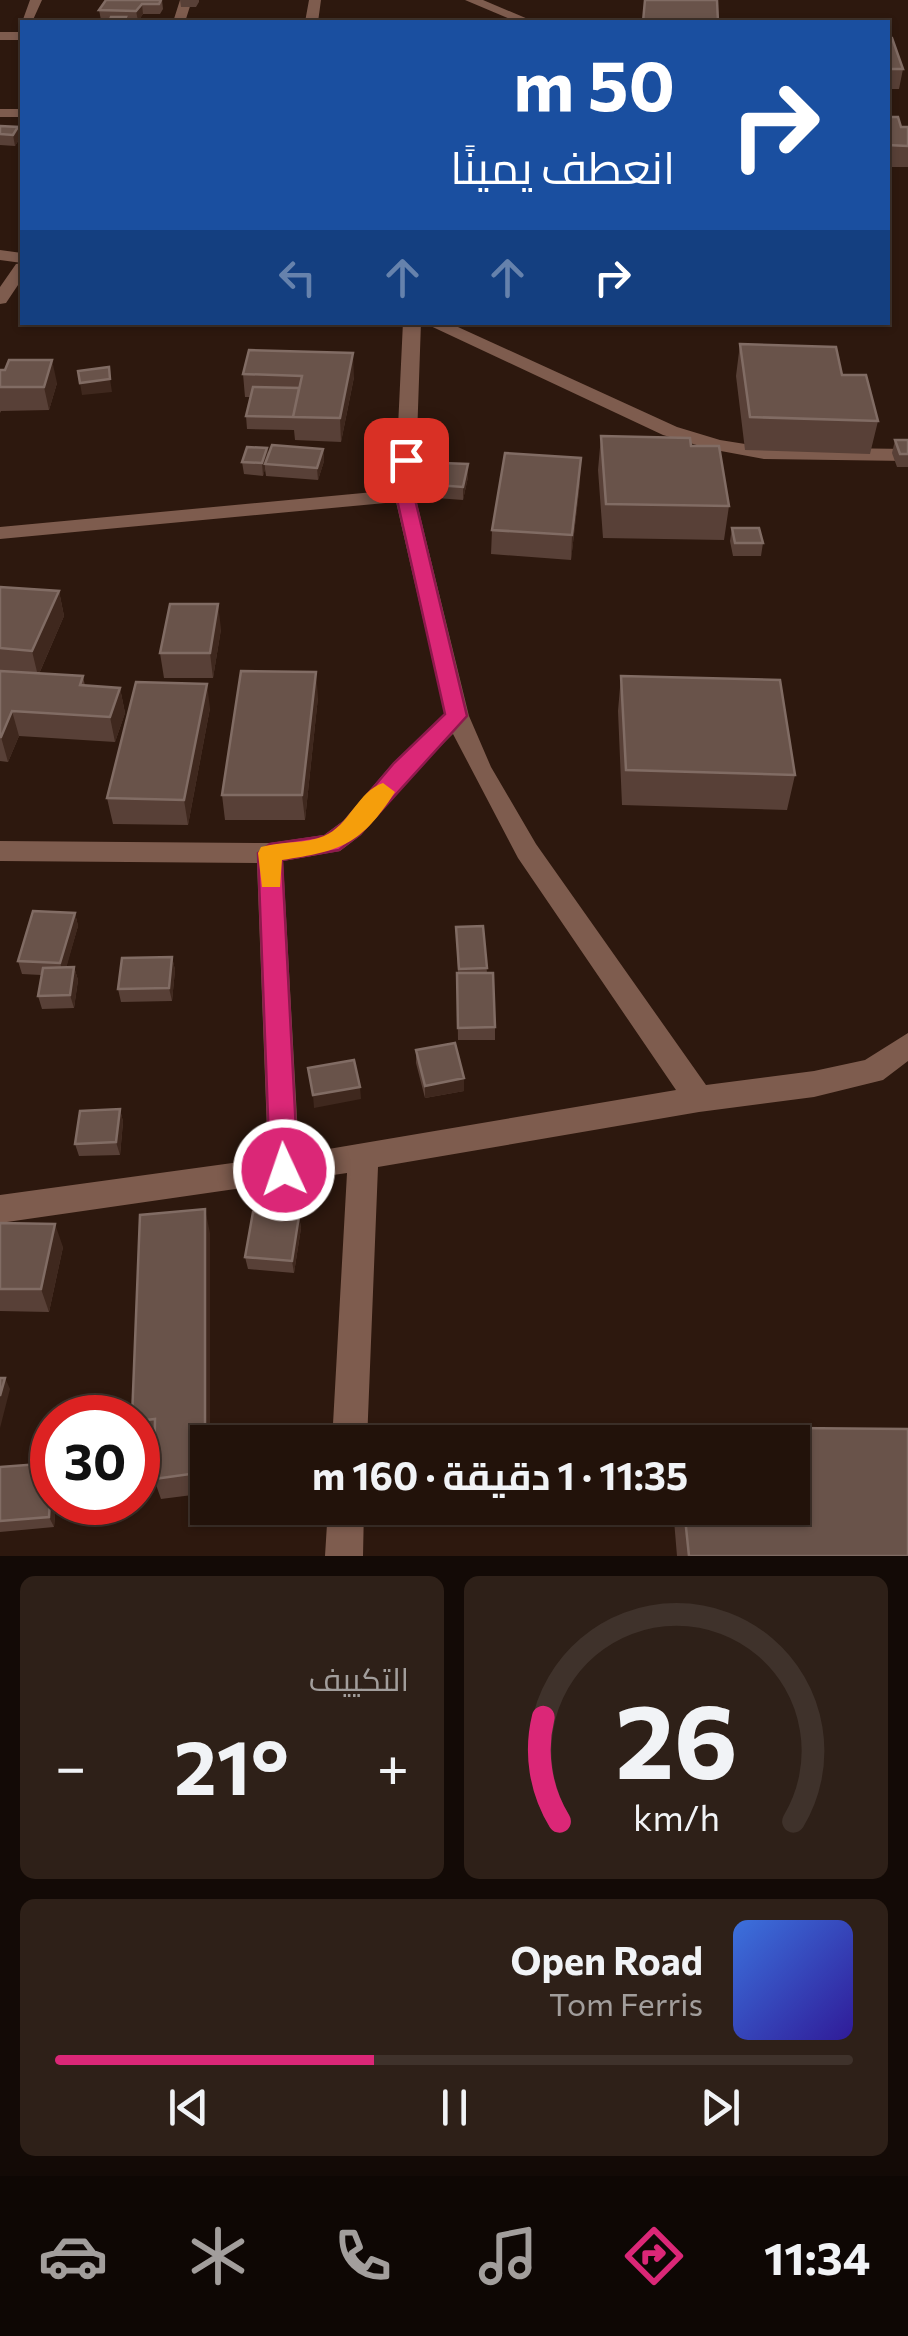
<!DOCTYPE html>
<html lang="ar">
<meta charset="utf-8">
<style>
body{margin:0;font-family:Commissioner,Cairo,sans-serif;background:#2e2018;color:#f1f3f6;direction:rtl;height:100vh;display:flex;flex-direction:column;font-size:38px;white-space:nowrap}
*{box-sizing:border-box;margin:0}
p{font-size:32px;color:#a29e9c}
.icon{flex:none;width:55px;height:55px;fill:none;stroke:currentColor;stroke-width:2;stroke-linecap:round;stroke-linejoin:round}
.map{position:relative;height:1556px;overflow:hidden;direction:ltr}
.sheet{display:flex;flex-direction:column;gap:20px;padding:20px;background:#130a06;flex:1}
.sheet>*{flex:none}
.top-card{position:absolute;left:20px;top:20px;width:870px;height:305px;border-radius:0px;box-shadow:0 2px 8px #0004,0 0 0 2px #3f322b;direction:rtl;background:#1a4fa0;color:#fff;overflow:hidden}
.speed{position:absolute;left:30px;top:1395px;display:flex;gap:20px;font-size:50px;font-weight:700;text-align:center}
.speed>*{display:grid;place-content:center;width:130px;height:130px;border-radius:50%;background:#22120a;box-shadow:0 2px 8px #0004,0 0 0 2px #3f322b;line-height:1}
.speed .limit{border:15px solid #d22;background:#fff;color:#111}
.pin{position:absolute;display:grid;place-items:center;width:85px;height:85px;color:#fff;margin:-42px;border-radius:20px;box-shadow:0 5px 15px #0006}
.me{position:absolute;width:110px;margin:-55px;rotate:357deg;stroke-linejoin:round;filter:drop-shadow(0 0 8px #0008)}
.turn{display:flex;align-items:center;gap:35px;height:210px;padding:0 50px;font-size:45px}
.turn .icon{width:130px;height:130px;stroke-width:2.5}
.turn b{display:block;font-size:70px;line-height:85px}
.lanes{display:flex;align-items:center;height:95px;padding:0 50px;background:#0003;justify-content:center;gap:50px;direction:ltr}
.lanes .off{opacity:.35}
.big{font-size:75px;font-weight:700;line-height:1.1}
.sheet .card{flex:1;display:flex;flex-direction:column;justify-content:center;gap:15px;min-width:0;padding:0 35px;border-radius:15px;background:#2e2018}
.sheet .dial{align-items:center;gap:0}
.dial svg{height:260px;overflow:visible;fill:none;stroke:#3f322b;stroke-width:7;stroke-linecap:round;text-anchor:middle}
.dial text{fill:#f1f3f6;stroke:none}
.song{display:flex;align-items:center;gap:30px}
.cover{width:120px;height:120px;border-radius:15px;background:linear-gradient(135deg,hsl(220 70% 55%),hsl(250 70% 35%))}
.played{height:10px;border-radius:5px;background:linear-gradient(90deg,#db2777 40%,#3f322b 40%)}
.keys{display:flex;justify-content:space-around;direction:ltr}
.heat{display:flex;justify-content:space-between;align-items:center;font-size:55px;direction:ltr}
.sheet .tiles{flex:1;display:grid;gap:20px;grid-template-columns:1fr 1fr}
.card:last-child{grid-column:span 2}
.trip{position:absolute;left:190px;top:1425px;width:620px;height:100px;border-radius:0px;background:#22120a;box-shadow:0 2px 8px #0004,0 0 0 2px #3f322b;font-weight:700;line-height:100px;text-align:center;direction:rtl}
.tab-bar{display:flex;height:160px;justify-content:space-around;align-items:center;background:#0e0704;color:#a29e9c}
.tab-bar .icon{width:70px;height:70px}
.tab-bar .selected{color:#db2777}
.tab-bar b{font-size:45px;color:#f1f3f6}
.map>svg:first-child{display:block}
</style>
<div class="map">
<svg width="908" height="1556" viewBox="0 0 908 1556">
<rect width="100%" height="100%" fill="#2d180e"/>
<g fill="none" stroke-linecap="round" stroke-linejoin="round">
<!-- minor -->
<path fill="#7e5c4e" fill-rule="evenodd" d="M30,0H42L32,22L21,25Z
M180,0H192L185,22H173Z
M309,0H321L318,22H305Z
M465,0H483L535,22H517Z
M0,32H22V40H0Z
M0,109H22V117H0Z
M0,250L22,253V279L6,303L0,304V287L16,264L22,263L0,260Z
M403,322H421L415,495L469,716L491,767L536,844L706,1085L814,1071L865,1060L908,1033V1061L883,1080L814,1097L699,1112L378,1167L367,1442H332L347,1173L0,1223V1195L268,1158L257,863L0,861V841L270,843L324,835L343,821L393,763L445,714L396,502L0,539V527L395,490ZM453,734L518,858L676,1090L299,1154L283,861L340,851L361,835L411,775Z
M422,322H447L677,427L720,440L764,447L908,449V461L764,459L710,449L663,435Z
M328,1508H364L363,1556H325Z"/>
</g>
<!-- wall -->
<path fill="#584037" d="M162,0L163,9L160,14H143L138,21H127V22H109L110,20H101L99,10Z
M180,0H199V2L196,7H181Z
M888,38L903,69L899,89H888Z
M888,117L901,127H908V167H888Z
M0,126L18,127L20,138L15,146L0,145Z
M740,344L842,375L878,421L870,454L745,450L736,376Z
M0,370L57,383L49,410L1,411L0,413Z
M243,374L354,377L341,442L295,440L294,430L247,429L246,416L251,397H245Z
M601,436L691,446L729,506L724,540L603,538L598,470Z
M895,440H908V467H897L892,453Z
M267,448L268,456L323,449L324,461L318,480L266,476L265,469L263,476L244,474L242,462Z
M468,464V477L463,500L436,498V485Z
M580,482L571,560L491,554L492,530Z
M732,528L763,543L761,556H733L730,541Z
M0,587L59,591L64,616L39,674L83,676L85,686L120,688L125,713L115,742L19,736L8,762L0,761Z
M221,629L213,678H164L160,653Z
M621,676L795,775L787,810L622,805L618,711Z
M318,697L305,820H225L222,795Z
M210,708L188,825L113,824L107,798Z
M75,913L78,926L66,967H74L78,980L74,1008L42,1009L38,996L41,975L22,974L18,961Z
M483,926L487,973L495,1027V1040H458L457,973H458L456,927Z
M172,957L175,970L172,1001L121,1002L118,989Z
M416,1050L464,1078V1091L425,1098L416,1063Z
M120,1109L123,1122L120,1155L79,1156L75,1144Z
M299,1216L301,1228L294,1273L248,1269L245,1257Z
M0,1223L63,1247L49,1312L0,1311Z
M210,1233L208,1493L161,1499L154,1479V1440L139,1442L138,1437V1418Z
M677,1427L908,1429V1556H677L673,1508H792V1442H673Z
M0,1467L52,1502H56L54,1527L0,1532Z"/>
<!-- shaded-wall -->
<path fill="#3f281e" d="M142,4L143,14L138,21L136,11Z
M18,127L20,138L15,146L13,135Z
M353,353L354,377L341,442L340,418Z
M52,360L57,383L49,410L44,387Z
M110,379L112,392L82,395L80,383Z
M267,448L268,461L265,464V469L263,476L262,463Z
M323,449L324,461L318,480L317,468Z
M581,458L580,482L571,560L572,535Z
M468,464V477L463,500V487Z
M59,591L64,616L38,676L32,651Z
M218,604L221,629L213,678L210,653Z
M316,672L318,697L305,820L302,795Z
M207,684L210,708L188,825L184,800Z
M120,688L125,713L115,742L110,717Z
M12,711L19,736L8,762L1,737Z
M75,913L78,926L64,976L60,963Z
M172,957L175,970L172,1001L169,988Z
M74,967L78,980L74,1008L70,995Z
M464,1078V1091L425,1098V1086Z
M360,1087L361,1099L314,1108L313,1095Z
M120,1109L123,1122L120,1155L116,1142Z
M205,1209L210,1233V1442H208V1481L205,1472Z
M299,1216L301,1228L294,1273L292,1261Z
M55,1224L63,1247L49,1312L41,1289Z
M5,1378L10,1389L0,1428V1396Z
M52,1479V1502H56L54,1527L49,1517Z"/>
<!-- building -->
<path fill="#69534a" stroke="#816c64" stroke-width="2.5" d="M106,0H161L159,4H142L136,11L99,10Z
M645,0H717L718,22H643Z
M111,17H126L124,22H109Z
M888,38H892L903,69H888Z
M888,117H898L901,127H908V146L888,145Z
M0,126L18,127L13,135L0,134Z
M740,344L836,347L842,375H866L878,421L750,417Z
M249,350L353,353L340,418L293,417L302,376L243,374Z
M9,360H52L44,387H0V370H5Z
M109,367L110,379L80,383L78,371Z
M253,387L299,388L293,417L246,416Z
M601,436L690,438L691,446H719L729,506L606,504Z
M895,440H908V454H900Z
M272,445L323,449L317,468L265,464Z
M247,447L267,448L262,463L242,462Z
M505,453L581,458L572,535L492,530Z
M442,463L468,464L463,487L436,485Z
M732,528H759L763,543H735Z
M0,587L59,591L32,651L0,648Z
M170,604H218L210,653H160Z
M0,671L83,676L80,685L120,688L110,717L12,711L1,737H0Z
M241,671L316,672L302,795H222Z
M621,676L780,680L795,775L626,770Z
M136,682L207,684L184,800L107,798Z
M33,911L75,913L60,963L18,961Z
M483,926L487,968L459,969L456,927Z
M172,957L169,988L118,989L122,958Z
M74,967L70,995L38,996L43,968Z
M457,973H493L495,1027L458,1028Z
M455,1043L464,1078L425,1086L416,1050Z
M354,1060L360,1087L313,1095L308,1068Z
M120,1109L116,1142L75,1144L80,1111Z
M205,1209V1472L154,1479L155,1419L138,1421V1418H132L140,1215Z
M253,1212L299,1216L292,1261L245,1257Z
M0,1223L55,1224L41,1289H0Z
M0,1378H5L0,1396Z
M677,1427L908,1429V1556H689L684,1508H792V1442H678Z
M52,1463L49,1517L0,1521V1467Z"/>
<!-- route -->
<path fill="#db2777" stroke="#8e194d" stroke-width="2.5" d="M406,455L415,460L414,495L467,716L360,834L339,850L282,860L298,1170L294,1179L284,1182L274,1179L270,1170L258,853L270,844L325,836L344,822L394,763L445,714L396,495L397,460Z"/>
<!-- slow -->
<path fill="#f59e0b" d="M383,783L395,792C361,845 341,851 282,860L280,887H262L258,853L261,847C281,841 306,844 324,836C349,826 358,791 383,783Z"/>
</svg>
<div class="speed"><div class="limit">30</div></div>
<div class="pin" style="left:406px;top:460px;background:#d93025"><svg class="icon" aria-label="arrive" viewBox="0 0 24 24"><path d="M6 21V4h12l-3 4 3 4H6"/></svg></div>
<svg class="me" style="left:284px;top:1170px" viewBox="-20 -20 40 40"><circle r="17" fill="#db2777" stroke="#fff" stroke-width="3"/><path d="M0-11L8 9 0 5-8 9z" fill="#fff"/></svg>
<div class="trip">11:35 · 1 دقيقة · 160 m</div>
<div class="top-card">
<div class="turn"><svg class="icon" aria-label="right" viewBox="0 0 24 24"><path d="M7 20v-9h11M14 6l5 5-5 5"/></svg><div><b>50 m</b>انعطف يمينًا</div></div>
<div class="lanes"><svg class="icon off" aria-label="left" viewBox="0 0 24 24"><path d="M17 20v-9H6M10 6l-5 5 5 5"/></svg><svg class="icon off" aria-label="ahead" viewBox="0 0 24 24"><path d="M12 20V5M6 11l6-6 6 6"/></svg><svg class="icon off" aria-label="ahead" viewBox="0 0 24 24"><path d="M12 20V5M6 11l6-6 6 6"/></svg><svg class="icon" aria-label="right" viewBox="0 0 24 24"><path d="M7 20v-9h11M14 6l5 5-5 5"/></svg></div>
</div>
</div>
<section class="sheet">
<div class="tiles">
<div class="card dial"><svg viewBox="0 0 100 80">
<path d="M14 69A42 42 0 1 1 86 69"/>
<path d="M14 69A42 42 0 0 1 9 37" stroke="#db2777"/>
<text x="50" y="56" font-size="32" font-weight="700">26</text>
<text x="50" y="72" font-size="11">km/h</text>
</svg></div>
<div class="card"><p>التكييف</p>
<div class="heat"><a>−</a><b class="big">21°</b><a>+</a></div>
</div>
<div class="card">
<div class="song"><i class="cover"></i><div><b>Open Road</b><p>Tom Ferris</p></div></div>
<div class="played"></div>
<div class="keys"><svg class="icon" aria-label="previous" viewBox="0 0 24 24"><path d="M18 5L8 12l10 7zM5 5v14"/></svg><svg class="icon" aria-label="pause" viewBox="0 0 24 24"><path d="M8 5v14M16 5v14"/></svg><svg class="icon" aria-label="next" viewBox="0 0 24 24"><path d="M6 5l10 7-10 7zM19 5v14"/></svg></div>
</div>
</div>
</section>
<nav class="tab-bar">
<b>11:34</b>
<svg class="icon selected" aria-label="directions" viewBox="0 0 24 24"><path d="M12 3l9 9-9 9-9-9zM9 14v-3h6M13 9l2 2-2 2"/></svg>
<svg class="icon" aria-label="music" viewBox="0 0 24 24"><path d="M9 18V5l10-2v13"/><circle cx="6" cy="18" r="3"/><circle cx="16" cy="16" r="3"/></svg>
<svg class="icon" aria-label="phone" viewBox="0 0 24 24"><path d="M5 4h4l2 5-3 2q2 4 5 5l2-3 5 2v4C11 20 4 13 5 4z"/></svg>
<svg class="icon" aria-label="climate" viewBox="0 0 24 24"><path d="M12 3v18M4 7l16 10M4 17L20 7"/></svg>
<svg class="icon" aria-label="car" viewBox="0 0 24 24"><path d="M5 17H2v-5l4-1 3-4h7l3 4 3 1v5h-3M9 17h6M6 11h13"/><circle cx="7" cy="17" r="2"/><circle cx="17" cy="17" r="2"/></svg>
</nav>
